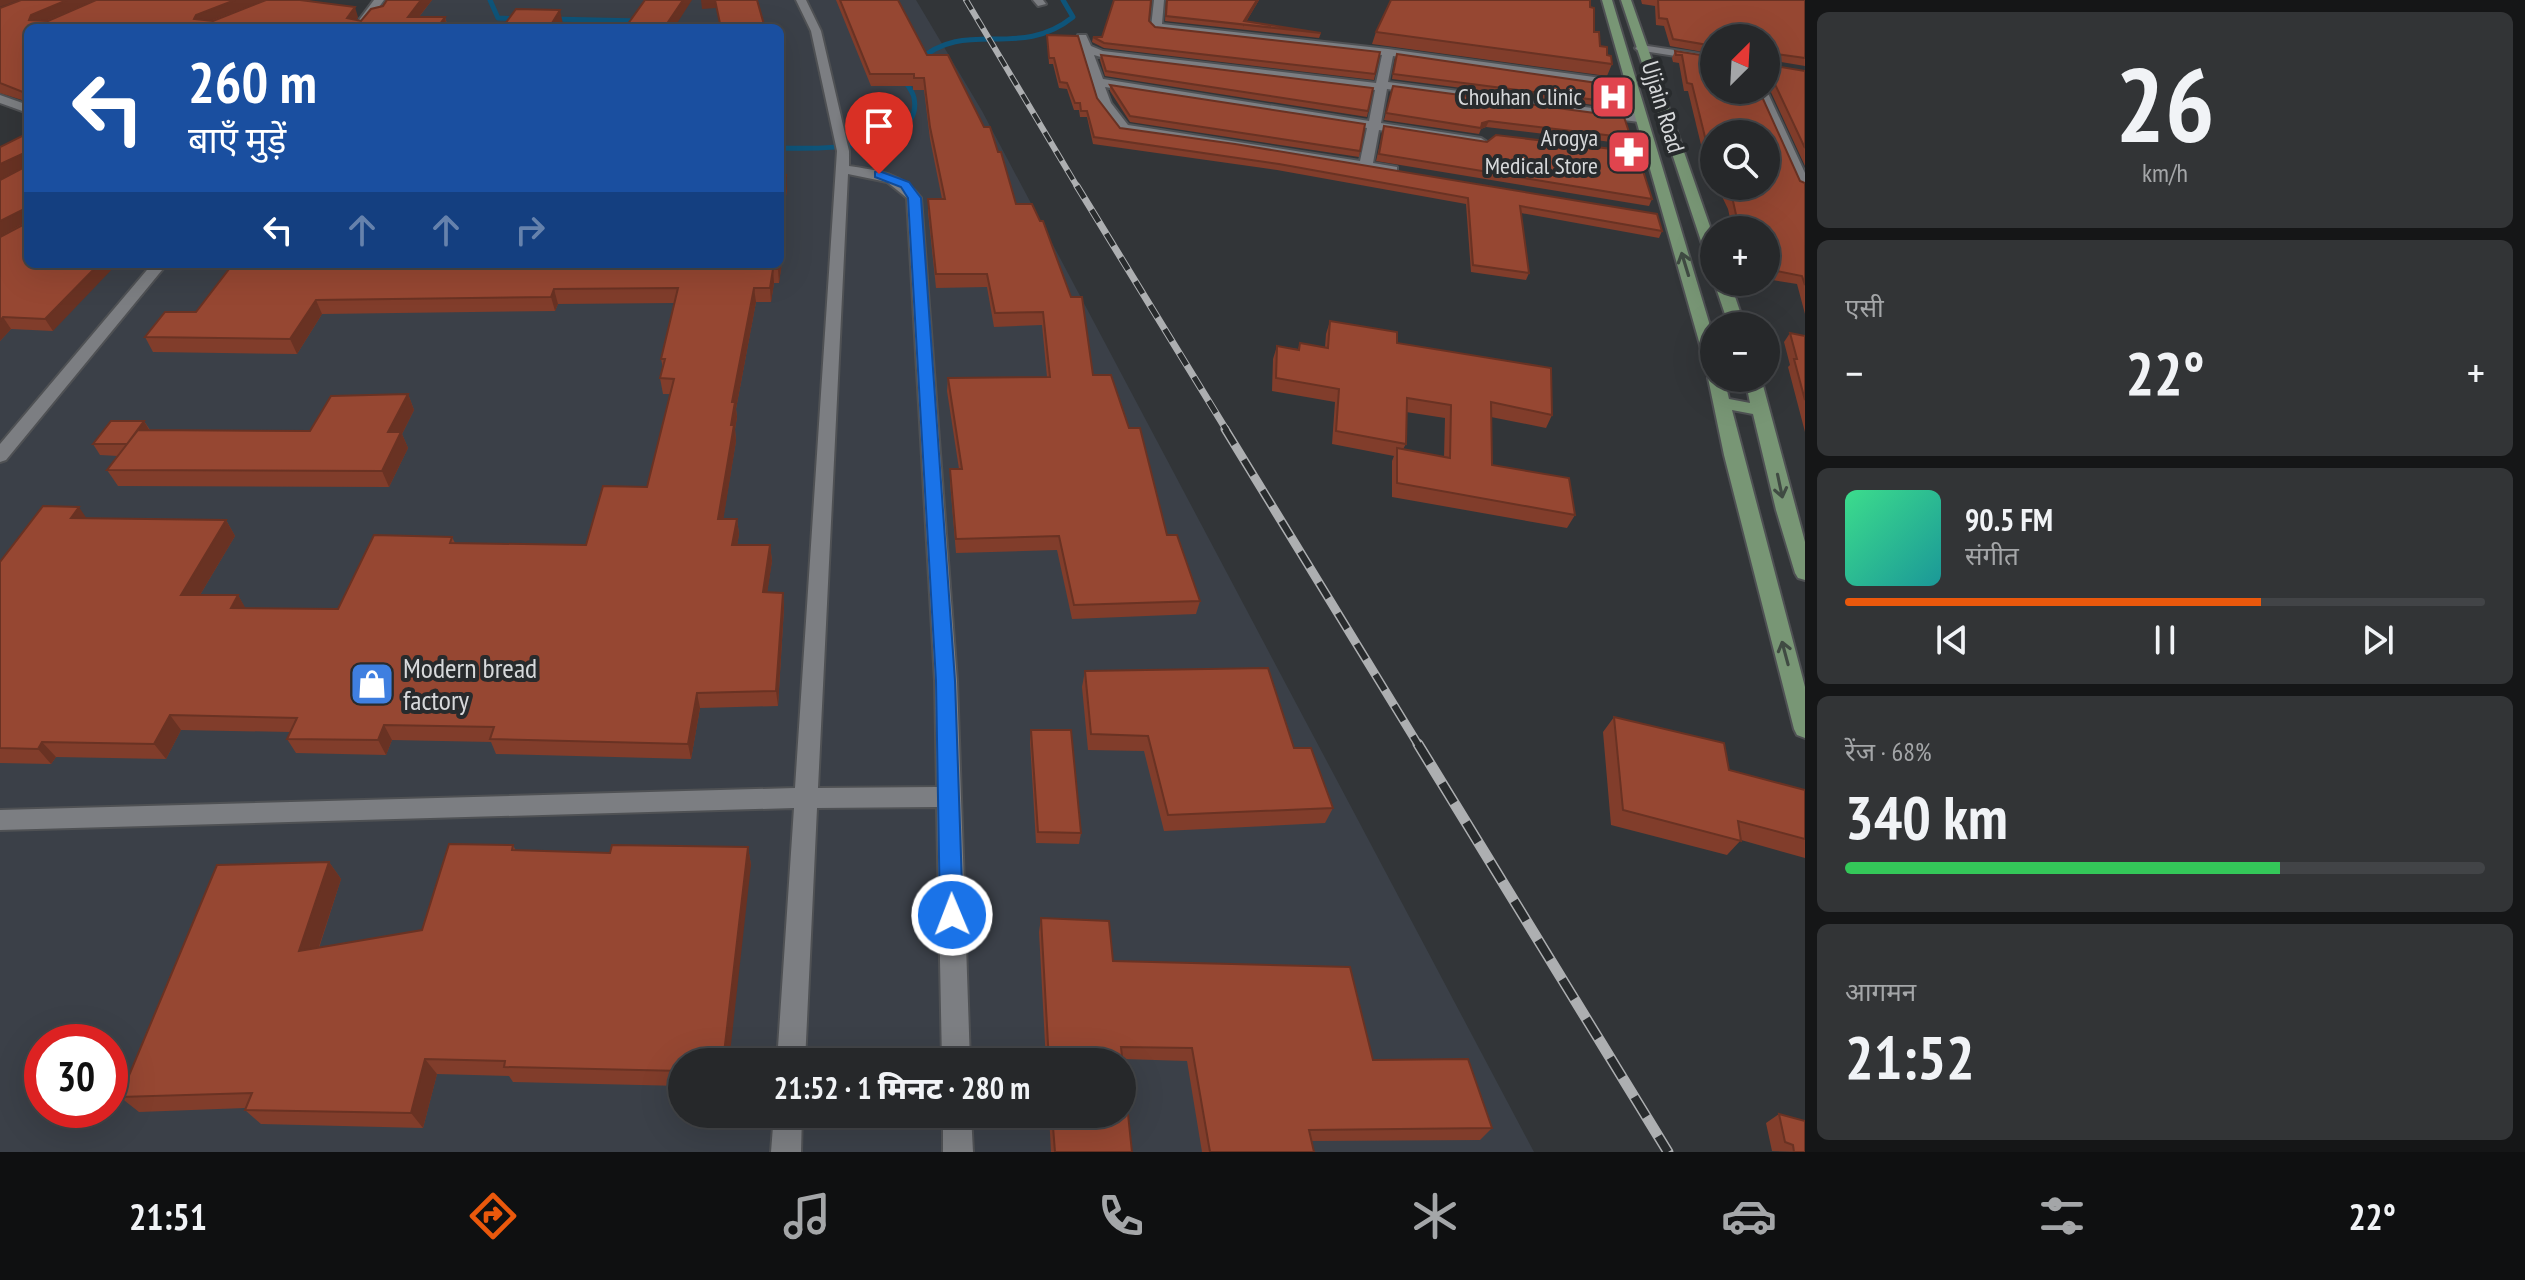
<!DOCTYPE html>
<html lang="hi">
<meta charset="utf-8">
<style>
body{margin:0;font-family:"PT Sans Narrow","Noto Sans Devanagari",sans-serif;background:#323436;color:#f1f3f6;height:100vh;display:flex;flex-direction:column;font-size:30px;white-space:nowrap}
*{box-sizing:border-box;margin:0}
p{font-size:26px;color:#a4a6a8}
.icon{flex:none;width:44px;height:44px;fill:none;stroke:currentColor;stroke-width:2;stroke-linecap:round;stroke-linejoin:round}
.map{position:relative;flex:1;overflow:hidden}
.drawer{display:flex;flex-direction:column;gap:12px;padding:12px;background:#151617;width:720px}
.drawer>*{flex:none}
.top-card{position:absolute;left:24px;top:24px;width:760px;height:244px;border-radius:12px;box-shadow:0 8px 32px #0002,0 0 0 2px #424447;background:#1a4fa0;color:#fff;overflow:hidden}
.needle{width:52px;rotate:24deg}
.tools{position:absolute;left:1700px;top:24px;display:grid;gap:16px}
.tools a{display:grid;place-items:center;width:80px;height:80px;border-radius:50%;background:#26282a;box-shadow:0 8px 32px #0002,0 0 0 2px #424447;font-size:40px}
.speed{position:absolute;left:24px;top:1024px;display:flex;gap:16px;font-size:40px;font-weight:700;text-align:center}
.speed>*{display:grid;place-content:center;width:104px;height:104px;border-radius:50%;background:#26282a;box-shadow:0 8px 32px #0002,0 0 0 2px #424447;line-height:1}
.speed .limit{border:12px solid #d22;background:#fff;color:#111}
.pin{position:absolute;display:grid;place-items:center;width:68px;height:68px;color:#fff;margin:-82px -34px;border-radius:50% 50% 50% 0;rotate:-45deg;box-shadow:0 0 8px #0007}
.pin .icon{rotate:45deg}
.me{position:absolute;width:88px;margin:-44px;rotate:359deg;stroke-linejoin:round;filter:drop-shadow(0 0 6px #0008)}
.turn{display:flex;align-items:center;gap:28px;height:168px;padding:0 32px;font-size:36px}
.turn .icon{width:104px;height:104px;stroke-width:2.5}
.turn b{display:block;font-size:56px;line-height:68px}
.lanes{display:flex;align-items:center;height:76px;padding:0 32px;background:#0003;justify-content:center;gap:40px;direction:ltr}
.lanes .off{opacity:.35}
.big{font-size:60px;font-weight:800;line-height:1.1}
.drawer .widget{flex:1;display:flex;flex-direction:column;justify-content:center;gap:12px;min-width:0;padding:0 28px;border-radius:12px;background:#323436}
.drawer .dial{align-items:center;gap:0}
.dial b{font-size:104px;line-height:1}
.song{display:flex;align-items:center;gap:24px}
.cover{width:96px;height:96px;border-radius:12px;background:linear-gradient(135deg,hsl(150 70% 55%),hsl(180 70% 35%))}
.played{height:8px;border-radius:4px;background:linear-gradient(90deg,#ea580c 65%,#424447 65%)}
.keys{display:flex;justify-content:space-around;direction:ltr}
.heat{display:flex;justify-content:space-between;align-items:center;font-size:44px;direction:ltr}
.charge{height:12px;border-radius:6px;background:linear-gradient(90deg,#34c759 68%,#424447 0)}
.trip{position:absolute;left:668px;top:1048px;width:468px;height:80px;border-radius:40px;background:#26282a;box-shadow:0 8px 32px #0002,0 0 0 2px #424447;font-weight:800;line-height:80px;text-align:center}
.dock{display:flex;height:128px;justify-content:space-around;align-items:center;background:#0f1011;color:#a4a6a8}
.dock .icon{width:56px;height:56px}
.dock .on{color:#ea580c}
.dock b{font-size:36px;color:#f1f3f6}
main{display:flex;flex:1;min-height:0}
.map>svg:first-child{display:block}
</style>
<main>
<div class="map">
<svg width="1805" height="1152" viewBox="0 0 1805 1152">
<rect width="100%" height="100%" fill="#323538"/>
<!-- built -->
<path fill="#3b4048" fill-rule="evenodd" d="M395,0H916L982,111L1534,1152H0V280L28,264H780V28H371ZM42,1042H110V1110H42ZM682,1062H1122V1114H682Z"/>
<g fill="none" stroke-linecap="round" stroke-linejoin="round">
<!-- stream -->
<path stroke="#0e5479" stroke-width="5" d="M490,0L498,18L520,19
M551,19L640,21
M667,24L699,28
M918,61C967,17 1018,61 1073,17L1063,0
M780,148C810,149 925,152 914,98C913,91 905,82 901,76"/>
<!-- lane casing -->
<g stroke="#4f5154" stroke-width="4">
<path id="lane" d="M1033,0H1043L1046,4L1038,6Z"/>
</g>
<!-- street casing -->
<g stroke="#4f5154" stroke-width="4">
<path id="street" d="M374,0H384L364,28H353Z
M796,0H806L821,31L849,151V166C877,170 903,174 921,198L957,681L970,1062H942L937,807L817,808L805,1062H777L794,808L0,830V810L795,788L837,151L811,31ZM848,174L887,182L907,198L935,681L937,787L818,788Z
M1154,0H1164L1162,24L1388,49L1631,82L1637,86L1635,89L1393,56L1388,82L1639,114L1645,118L1639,122L1387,89L1381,123L1481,138L1487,142L1481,146L1379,130L1373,163L1397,167V173L1392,174L1124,132L1120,131L1099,103L1078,35H1086L1091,46L1103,51L1376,83L1382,55L1156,30L1151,27ZM1094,55L1101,57L1375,90L1369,121L1103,79ZM1105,87L1367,128L1360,161L1128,125L1111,103Z
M1641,45L1714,56V62L1637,50L1635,48Z
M1766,89L1805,173V192L1798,188L1755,90Z
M0,95L28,105V113L0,103Z
M152,264H167L6,460L0,462V444Z
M774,1114H802L801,1152H771Z
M943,1114H971L973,1152H943Z"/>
</g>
<!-- primary casing -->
<g stroke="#4f5154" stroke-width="4">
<path id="primary" d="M1602,0H1612L1714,339V371L1706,366Z
M1621,0H1631L1714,238V263L1707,259Z
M1714,282H1730L1745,326H1729Z
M1714,373V378H1724L1729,399L1750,403L1745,378H1761L1805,542V580L1798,578L1795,573L1776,510L1753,414L1732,410L1805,687V738L1797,735L1794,729L1724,455L1708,378Z"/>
</g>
<!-- lane -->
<use href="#lane" fill="#7c7e82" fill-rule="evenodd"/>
<!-- street -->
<use href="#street" fill="#7c7e82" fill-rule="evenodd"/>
<!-- primary -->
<use href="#primary" fill="#789675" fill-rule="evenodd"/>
<!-- rail-far3 casing -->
<g stroke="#adafb1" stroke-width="6">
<path id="rail-far3" d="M966,0L1078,188"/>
</g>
<!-- rail-far2 casing -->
<g stroke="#adafb1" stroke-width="7">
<path id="rail-far2" d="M1077,186L1227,431"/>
</g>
<!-- rail-far1 casing -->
<g stroke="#adafb1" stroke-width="9">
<path id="rail-far1" d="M1225,429L1419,746"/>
</g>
<!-- rail casing -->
<g stroke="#adafb1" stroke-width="11">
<path id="rail" d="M1418,744L1668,1152"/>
</g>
<!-- rail-far3 -->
<use href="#rail-far3" stroke="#282b2d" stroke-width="4" stroke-dasharray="11" stroke-linecap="butt"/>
<!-- rail-far2 -->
<use href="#rail-far2" stroke="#282b2d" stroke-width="5" stroke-dasharray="14" stroke-linecap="butt"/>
<!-- rail-far1 -->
<use href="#rail-far1" stroke="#282b2d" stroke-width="6" stroke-dasharray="18" stroke-linecap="butt"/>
<!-- rail -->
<use href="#rail" stroke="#282b2d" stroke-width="8" stroke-dasharray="23" stroke-linecap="butt"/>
</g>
<!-- wall -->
<path fill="#813d2b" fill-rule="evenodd" d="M21,0H94L46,21L96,0H264L212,21H213L266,0H308L358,17L356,20L361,21L383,6L387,0H432L419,17H445L448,27L28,28V102L0,93V8Z
M836,0H898L927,55L1016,204L1167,535L1200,601L1196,614L1072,619L1057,550L956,553L950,483V469H959L947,391L948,378L1047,377L1042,325L994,327L987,287L936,288L928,212V199H942L930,139L924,90H913V86H871Z
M1166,0H1259L1246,22L1321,33L1319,38L1165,21Z
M1641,0H1805V66L1768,60L1769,65L1805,71V166L1769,88H1766V38H1714V54L1670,46L1664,26L1656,25L1655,6L1642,4Z
M1590,7L1594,32L1600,46L1612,64L1607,76L1372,44L1376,32Z
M1149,21L1155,27L1380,52L1374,80L1104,48L1092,42L1093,37H1102Z
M1047,35L1120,128L1662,231L1659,238L1521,213L1529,273L1526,280L1471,272L1466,204L1277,170L1093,144L1087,117H1080L1079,110H1074L1067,89L1059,88L1053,64H1049Z
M1675,51L1714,57L1800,181L1805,183V314L1797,284L1766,279V230H1739L1738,228L1732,227L1728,209L1717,186H1766L1714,134V168L1712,159L1703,153L1688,91H1684L1679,63L1673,62L1672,58Z
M1101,55L1373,88L1367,117L1105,76L1100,60Z
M1395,59L1620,103L1617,108L1392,79Z
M1110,85L1360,151L1359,157L1130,122L1110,91Z
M1393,86L1631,138L1628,144L1486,127L1481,129L1479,134L1384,120Z
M1384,126L1487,142L1652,199L1649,206L1376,161Z
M28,133L53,331L11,329L0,341V237L23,225L0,236V180L23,168L0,179Z
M780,175L787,189L781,233H783L784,248L779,283H774L771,302H756L736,409L737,417L735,429L736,441L723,519H737L739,534L737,545H770L772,561L767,592L783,593L784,608L778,706L700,708L691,759L496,754L491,742L392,740L386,755L296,753L287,739L290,732L181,730L166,759L56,757L51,764L0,763V562L86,518L226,520L235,536L200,595H238L245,608L338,609L452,537L455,543L586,545L647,487L670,394H663L660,378L663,368L661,359L675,303L558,304L555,311L322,314L297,354L153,352L145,337L196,312L233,264H780Z
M1330,321L1397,343L1552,415L1546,428L1491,417L1492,465L1575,515L1567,528L1392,497V461L1394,456L1332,444L1335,402L1272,391L1273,359L1277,346L1298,349L1300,343L1325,347L1326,334ZM1406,412L1445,418L1444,457L1403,449L1406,444Z
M1790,333L1805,336V432L1788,367L1790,365L1784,342Z
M408,394L414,410L402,434L408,448L389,487L118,486L107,470L118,456L100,455L93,444L144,421L150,430L310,431Z
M1085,671L1294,748L1333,808L1325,823L1164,831L1144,751L1088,750L1082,687Z
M1614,717L1729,770L1805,790V858L1741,840L1727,855L1611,825L1603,732Z
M1031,730L1081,833L1079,844L1036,843L1030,742Z
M513,845L516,851L610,853L748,847L751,865L682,1062V1086L513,1082L509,1076L437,1074L423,1128L261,1124L245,1110V1108L139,1112L120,1097L329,862L341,879L319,948L422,930Z
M1041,918L1113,961L1373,1060L1492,1128L1480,1140L1312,1141L1314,1152H1202L1187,1061L1123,1059L1132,1152H1051L1049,1114H1122V1062H1046L1039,932Z
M1779,1114L1805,1152L1772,1151L1766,1123Z"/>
<!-- shaded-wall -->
<path fill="#693223" d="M0,0H19L0,7Z
M67,0H94L36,25L29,20L31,15Z
M235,0H264L200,25L194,19L196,15Z
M421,0H432L411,27L408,17Z
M683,0H692L674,28H664Z
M701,0H715L716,8L702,9Z
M1257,0H1259L1243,27L1244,21Z
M355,7L358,17L350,28L347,18Z
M560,10L563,24L561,28H549Z
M445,17L447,28H437Z
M1489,121L1486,127L1481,129L1482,123Z
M22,154L28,165L0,179V164Z
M786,175L787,189L780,239V217Z
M22,210L28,221L0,236V221Z
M783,233L784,248L779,283L778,269V264H780V254Z
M99,264H117L53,331L45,319Z
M773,269L774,283L771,302L770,288Z
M754,288L756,302L736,409L737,417L735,429L736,441L721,534L718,519L731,425L732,402Z
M554,289L558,304L555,311L551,297Z
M316,300L322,314L297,354L290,339Z
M3,317L11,329L0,341V321Z
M408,394L414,410L402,434L408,448L389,487L382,471L388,432Z
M144,421L151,433L127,444Z
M79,507L89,522L71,518Z
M737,519L739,534L735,560L732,545Z
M226,520L235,536L191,610L181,595Z
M770,545L772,561L765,608L763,592Z
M783,593L784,608L778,706L776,691Z
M238,595L247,611L231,608Z
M697,693L700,708L691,759L688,744Z
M170,715L181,730L166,759L154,744Z
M384,725L392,740L386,755L378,740Z
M42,742L56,757L51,764L38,749Z
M748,847L751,865L729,1062H723Z
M329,862L341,879L312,968L299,951Z
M425,1059L437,1074L423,1128L411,1113Z"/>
<!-- building -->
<path fill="#964732" stroke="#693223" stroke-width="2" d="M21,0H67L31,15L29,20L48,21L96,0H235L196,15L194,19L213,21L266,0H300L355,7L347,18L361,21L371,9L383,6L387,0H421L408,17H445L437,28H28V97L25,96L23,92L0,83V8Z
M645,0H683L664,28H625Z
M715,0H757L765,28H721Z
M840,0H898L927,55H948L984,127H990L998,152H1001L1016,204H1032L1040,221H1043L1071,297H1082L1093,375H1111L1129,428H1140L1167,535H1177L1200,601L1074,605L1059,536L956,539L950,469H962L948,378L1050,377L1043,312L995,313L987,274H936L928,199H945L930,127L924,78H914V74H870Z
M1114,0H1151L1149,21L1155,27L1380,52L1375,74L1104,43L1093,37H1102Z
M1167,0H1257L1244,21L1321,33L1166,16Z
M1391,0H1590V7L1594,8V32H1599L1600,46L1607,47V55L1611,56L1612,64L1376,32Z
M1658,0H1805V58L1770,53L1767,56L1769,65L1805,71V148L1773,80H1766V38H1714V46L1673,39L1667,19L1659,18Z
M516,9L560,10L549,28H502Z
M1047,35L1078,36L1097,98L1120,128L1235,144L1657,214L1662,231L1520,206L1529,273L1473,265L1468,198L1279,164L1094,137L1087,111H1081L1080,103H1075L1067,83L1060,82L1054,58H1049Z
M1675,51L1714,57V90H1759L1800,181L1805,183V285L1802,276L1766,269V230H1754L1753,227L1744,226L1743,220L1737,219L1733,201L1725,186H1766V134H1714V149L1707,145L1692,84L1687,83L1682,55H1676Z
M1397,54L1618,86L1620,103L1393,74Z
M1101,55L1373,88L1368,111L1106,71Z
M1110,85L1365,124L1360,151L1130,116Z
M1393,86L1624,117L1631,138L1489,121L1482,123L1481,128L1386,113Z
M1384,126L1487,142L1496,135L1637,152L1652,199L1379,154Z
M28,133V264H99L45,319L3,317L0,321V237L23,225L22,210L0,221V180L23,168L22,154L0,164V147Z
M780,175H786L780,217Z
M780,233H783L780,254Z
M233,264H778V269H773L770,288H754L732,402H735L731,425H734L718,519H737L732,545H770L763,592L783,593L776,691L697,693L688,744L490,739L494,727L384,725L378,740L287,739L297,718L170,715L154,744L42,742L38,749L0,748V562L43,506L79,507L71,518L226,520L181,595H238L231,608L338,609L374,535L452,537L450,543L586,545L603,486L647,487L674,379L660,378L665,359H661L678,288L554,289L551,297L316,300L290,339L145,337L165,312H196Z
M1330,321L1397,332V343L1551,368L1552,415L1491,402L1492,465L1569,478L1575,515L1397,483V448L1450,458L1451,405L1407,398L1406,444L1336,431L1339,389L1276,378L1277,346L1299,350L1300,343L1328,348Z
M1790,333L1805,336V400L1794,359H1797Z
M408,394L388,432H401L382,471L107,470L138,430L310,431L331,396Z
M111,421H144L127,444H93Z
M1268,668L1294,748H1311L1333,808L1168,815L1148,736L1091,734L1085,671Z
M1614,717L1724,743L1729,770L1805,790V839L1738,821L1741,841L1623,810Z
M1031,730H1071L1081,833L1038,832Z
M449,844L513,845L512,850L610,853L612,845L748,847L723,1062H682V1071L504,1067L505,1061L425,1059L411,1113L245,1110L252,1093L120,1097L217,865L329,862L299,951L422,930Z
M1041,918L1109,921L1113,961L1350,967L1373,1060L1468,1059L1492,1128L1309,1130L1314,1152H1210L1192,1048L1121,1047L1132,1152H1055L1052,1114H1122V1062H1049Z
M1779,1114L1805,1121V1152H1794L1793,1145L1785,1142Z"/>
<!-- one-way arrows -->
<defs><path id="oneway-shaft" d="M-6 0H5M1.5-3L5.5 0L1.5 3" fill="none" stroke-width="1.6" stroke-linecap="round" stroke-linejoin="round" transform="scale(2)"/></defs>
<g stroke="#404b43">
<use href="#oneway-shaft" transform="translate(1685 264) rotate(-107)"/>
<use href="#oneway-shaft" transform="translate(1780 486) rotate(78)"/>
<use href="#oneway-shaft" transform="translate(1785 653) rotate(-105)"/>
</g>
<!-- route -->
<path fill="#1a73e8" stroke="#114b97" stroke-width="2" d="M879,171L909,182L921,198L955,681L963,915L960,922L952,925L944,922L940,915L936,681L908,198L901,187L875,177V172Z"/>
<!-- icons -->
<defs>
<g id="hospital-square" transform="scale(2.3)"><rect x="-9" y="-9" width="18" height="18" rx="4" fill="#e0444e" stroke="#282b2d"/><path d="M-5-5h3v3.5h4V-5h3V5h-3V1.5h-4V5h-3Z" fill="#fff"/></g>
<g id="pharmacy-square" transform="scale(2.3)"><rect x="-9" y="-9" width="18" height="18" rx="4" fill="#e0444e" stroke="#282b2d"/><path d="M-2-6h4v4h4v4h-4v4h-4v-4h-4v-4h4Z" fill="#fff"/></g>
<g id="shop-square" transform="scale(2.3)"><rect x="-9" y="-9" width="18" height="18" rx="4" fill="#3f7fe0" stroke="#282b2d"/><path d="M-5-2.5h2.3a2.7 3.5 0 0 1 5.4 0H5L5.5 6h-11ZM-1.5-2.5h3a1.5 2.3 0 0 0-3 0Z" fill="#fff"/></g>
</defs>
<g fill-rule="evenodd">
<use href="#hospital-square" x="1613" y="97"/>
<use href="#pharmacy-square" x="1629" y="152"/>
<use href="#shop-square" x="372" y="684"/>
</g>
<g text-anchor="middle" stroke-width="8" stroke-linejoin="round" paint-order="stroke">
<!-- far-poi labels -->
<g font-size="24" fill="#d7d9db" stroke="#282b2d" text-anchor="end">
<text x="1582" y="105">Chouhan Clinic</text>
<text x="1598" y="146">Arogya<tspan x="1598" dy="28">Medical Store</tspan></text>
</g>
<!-- far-street labels -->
<g font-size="24" fill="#d7d9db" stroke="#282b2d">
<text transform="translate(1663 107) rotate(73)" y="8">Ujjain Road</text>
</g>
<!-- poi labels -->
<g font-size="28" fill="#d7d9db" stroke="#282b2d" text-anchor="start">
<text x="403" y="678">Modern bread<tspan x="403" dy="32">factory</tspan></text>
</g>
</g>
</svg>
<div class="tools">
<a><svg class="needle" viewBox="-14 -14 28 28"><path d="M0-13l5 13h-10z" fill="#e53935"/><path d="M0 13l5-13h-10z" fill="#a4a6a8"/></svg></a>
<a><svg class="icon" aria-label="search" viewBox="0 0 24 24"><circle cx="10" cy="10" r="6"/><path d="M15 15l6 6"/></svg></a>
<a>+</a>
<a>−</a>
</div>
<div class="speed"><div class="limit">30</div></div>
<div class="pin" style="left:879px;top:174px;background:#d93025"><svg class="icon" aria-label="arrive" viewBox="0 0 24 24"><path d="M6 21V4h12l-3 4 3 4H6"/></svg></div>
<svg class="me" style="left:952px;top:915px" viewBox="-20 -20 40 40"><circle r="17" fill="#1a73e8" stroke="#fff" stroke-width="3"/><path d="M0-11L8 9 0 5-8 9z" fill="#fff"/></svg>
<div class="trip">21:52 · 1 मिनट · 280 m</div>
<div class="top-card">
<div class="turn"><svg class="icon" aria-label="left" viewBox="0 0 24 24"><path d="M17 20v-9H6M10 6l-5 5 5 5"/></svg><div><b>260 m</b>बाएँ मुड़ें</div></div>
<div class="lanes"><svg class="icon" aria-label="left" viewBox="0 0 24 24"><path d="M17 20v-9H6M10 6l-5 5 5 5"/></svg><svg class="icon off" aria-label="ahead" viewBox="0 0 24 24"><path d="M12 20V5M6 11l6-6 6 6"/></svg><svg class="icon off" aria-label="ahead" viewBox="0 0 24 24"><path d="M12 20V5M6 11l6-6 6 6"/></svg><svg class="icon off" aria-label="right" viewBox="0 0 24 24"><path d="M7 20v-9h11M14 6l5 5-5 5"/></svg></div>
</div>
</div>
<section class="drawer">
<div class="widget dial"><b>26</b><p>km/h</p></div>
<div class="widget"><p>एसी</p>
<div class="heat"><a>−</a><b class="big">22°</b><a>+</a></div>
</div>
<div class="widget">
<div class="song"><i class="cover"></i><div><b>90.5 FM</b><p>संगीत</p></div></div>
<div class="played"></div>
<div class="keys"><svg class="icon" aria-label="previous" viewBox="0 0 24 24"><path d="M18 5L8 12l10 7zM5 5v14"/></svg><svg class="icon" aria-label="pause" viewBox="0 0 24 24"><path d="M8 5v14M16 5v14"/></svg><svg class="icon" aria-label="next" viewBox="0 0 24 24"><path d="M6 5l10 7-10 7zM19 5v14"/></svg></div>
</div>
<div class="widget"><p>रेंज · 68%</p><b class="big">340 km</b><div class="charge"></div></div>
<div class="widget"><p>आगमन</p><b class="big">21:52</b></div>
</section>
</main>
<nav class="dock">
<b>21:51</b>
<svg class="icon on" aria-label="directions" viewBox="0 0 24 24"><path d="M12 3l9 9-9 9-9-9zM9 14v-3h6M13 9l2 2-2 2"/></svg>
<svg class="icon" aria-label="music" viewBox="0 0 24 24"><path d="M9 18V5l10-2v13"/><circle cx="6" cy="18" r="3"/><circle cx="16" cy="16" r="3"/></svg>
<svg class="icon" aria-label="phone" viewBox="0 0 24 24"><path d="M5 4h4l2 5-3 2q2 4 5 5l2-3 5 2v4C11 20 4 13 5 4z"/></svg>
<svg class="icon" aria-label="climate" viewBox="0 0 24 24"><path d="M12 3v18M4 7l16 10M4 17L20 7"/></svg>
<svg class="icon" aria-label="car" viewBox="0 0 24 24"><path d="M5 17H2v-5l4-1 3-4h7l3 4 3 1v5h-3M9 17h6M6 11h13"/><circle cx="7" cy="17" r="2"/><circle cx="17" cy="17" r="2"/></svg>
<svg class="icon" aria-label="filters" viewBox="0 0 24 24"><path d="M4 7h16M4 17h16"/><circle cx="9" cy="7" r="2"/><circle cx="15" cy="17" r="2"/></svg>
<b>22°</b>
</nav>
